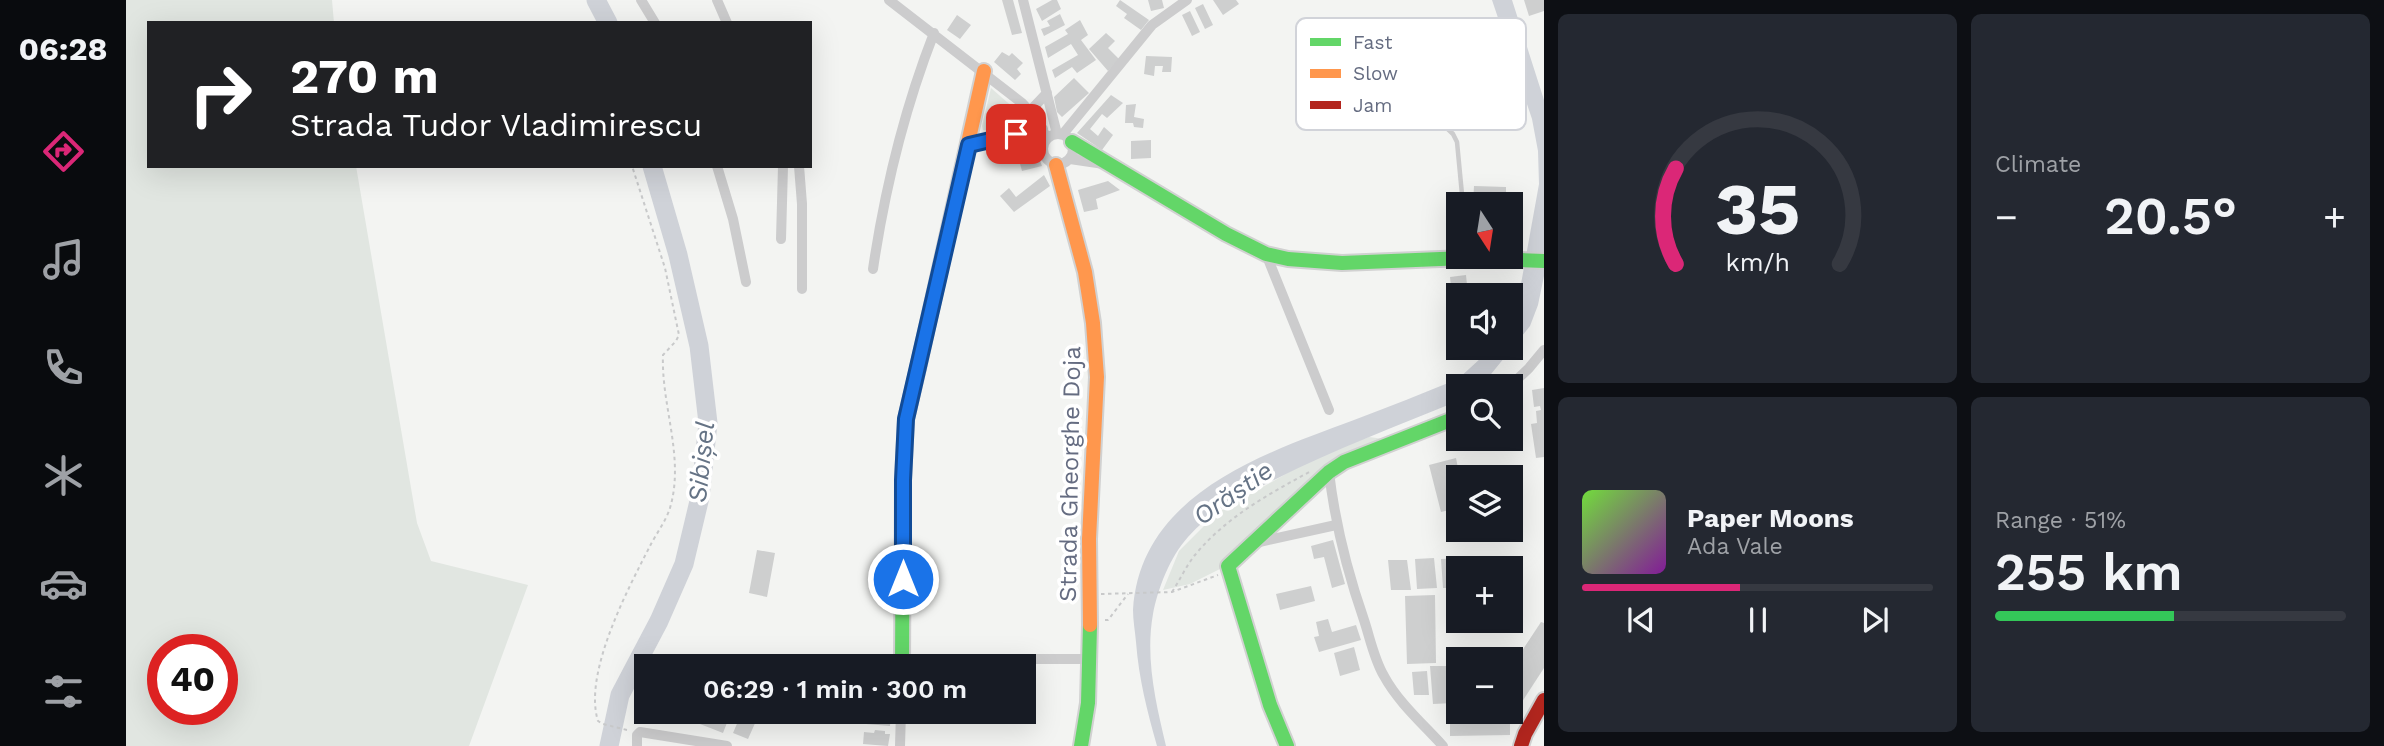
<!DOCTYPE html>
<meta charset="utf-8">
<style>
body{margin:0;font-family:"Work Sans",sans-serif;background:#242831;color:#f1f3f6;height:100vh;display:flex;flex-direction:column;font-size:26px;white-space:nowrap}
*{box-sizing:border-box;margin:0}
p{font-size:23px;color:#9ea1a6}
.icon{flex:none;width:38px;height:38px;fill:none;stroke:currentColor;stroke-width:2;stroke-linecap:round;stroke-linejoin:round}
.map{position:relative;flex:1;overflow:hidden}
.panel{display:flex;flex-direction:column;gap:14px;padding:14px;background:#0d0f14;width:840px}
.panel>*{flex:none}
.banner{position:absolute;left:21px;top:21px;width:665px;height:147px;border-radius:0px;box-shadow:0 7px 28px #0002;background:#202124;color:#fff;overflow:hidden}
.needle{width:46px;rotate:168deg}
.tools{position:absolute;left:1320px;top:192px;display:grid;gap:14px}
.tools a{display:grid;place-items:center;width:77px;height:77px;border-radius:0px;background:#171b24;box-shadow:0 7px 28px #0002;font-size:35px}
.speed{position:absolute;left:21px;top:634px;display:flex;gap:14px;font-size:35px;font-weight:700;text-align:center}
.speed>*{display:grid;place-content:center;width:91px;height:91px;border-radius:50%;background:#171b24;box-shadow:0 7px 28px #0002;line-height:1}
.speed .limit{border:10px solid #d22;background:#fff;color:#111}
.pin{position:absolute;display:grid;place-items:center;width:60px;height:60px;color:#fff;margin:-30px;border-radius:14px;box-shadow:0 4px 10px #0006}
.me{position:absolute;width:77px;margin:-38px;rotate:0deg;stroke-linejoin:round;filter:drop-shadow(0 0 5px #0008)}
.turn{display:flex;align-items:center;gap:24px;height:147px;padding:0 28px;font-size:32px}
.turn .icon{width:91px;height:91px;stroke-width:2.5}
.turn b{display:block;font-size:49px;line-height:60px}
.big{font-size:52px;font-weight:600;line-height:1.1}
.panel .widget{flex:1;display:flex;flex-direction:column;justify-content:center;gap:10px;min-width:0;padding:0 24px;border-radius:10px;background:#242831}
.panel .dial{align-items:center;gap:0}
.dial svg{height:182px;overflow:visible;fill:none;stroke:#363941;stroke-width:7;stroke-linecap:round;text-anchor:middle}
.dial text{fill:#f1f3f6;stroke:none}
.song{display:flex;align-items:center;gap:21px}
.cover{width:84px;height:84px;border-radius:10px;background:linear-gradient(135deg,hsl(100 70% 55%),hsl(290 70% 35%))}
.played{height:7px;border-radius:4px;background:linear-gradient(90deg,#db2777 45%,#363941 45%)}
.keys{display:flex;justify-content:space-around;direction:ltr}
.heat{display:flex;justify-content:space-between;align-items:center;font-size:38px;direction:ltr}
.charge{height:10px;border-radius:5px;background:linear-gradient(90deg,#34c759 51%,#363941 0)}
.panel .tiles{flex:1;display:grid;gap:14px;grid-template-columns:repeat(2,1fr)}
.trip{position:absolute;left:508px;top:654px;width:402px;height:70px;border-radius:0px;background:#171b24;box-shadow:0 7px 28px #0002;font-weight:600;line-height:70px;text-align:center}
main{display:flex;flex:1;min-height:0}
.tabs{display:flex;flex-direction:column;width:126px;justify-content:space-around;align-items:center;background:#090b0e;color:#9ea1a6}
.tabs .icon{width:49px;height:49px}
.tabs .on{color:#db2777}
.tabs b{font-size:32px;color:#f1f3f6}
.map>svg:first-child{display:block}
</style>
<main>
<nav class="tabs">
<b>06:28</b>
<svg class="icon on" aria-label="directions" viewBox="0 0 24 24"><path d="M12 3l9 9-9 9-9-9zM9 14v-3h6M13 9l2 2-2 2"/></svg>
<svg class="icon" aria-label="music" viewBox="0 0 24 24"><path d="M9 18V5l10-2v13"/><circle cx="6" cy="18" r="3"/><circle cx="16" cy="16" r="3"/></svg>
<svg class="icon" aria-label="phone" viewBox="0 0 24 24"><path d="M5 4h4l2 5-3 2q2 4 5 5l2-3 5 2v4C11 20 4 13 5 4z"/></svg>
<svg class="icon" aria-label="climate" viewBox="0 0 24 24"><path d="M12 3v18M4 7l16 10M4 17L20 7"/></svg>
<svg class="icon" aria-label="car" viewBox="0 0 24 24"><path d="M5 17H2v-5l4-1 3-4h7l3 4 3 1v5h-3M9 17h6M6 11h13"/><circle cx="7" cy="17" r="2"/><circle cx="17" cy="17" r="2"/></svg>
<svg class="icon" aria-label="filters" viewBox="0 0 24 24"><path d="M4 7h16M4 17h16"/><circle cx="9" cy="7" r="2"/><circle cx="15" cy="17" r="2"/></svg>
</nav>
<div class="map">
<svg width="1418" height="746" viewBox="0 0 1418 746">
<rect width="100%" height="100%" fill="#f3f4f2"/>
<!-- green -->
<path fill="#e1e6e1" fill-rule="evenodd" d="M0,0H206L208,23H23V166H230L291,523L305,561L402,585L343,746H0ZM37,649H96V709H37Z
M865,88L889,109L894,121L866,130H857L856,126Z
M1243,437L1258,439L1192,477L1094,569L1064,584L1037,590L1053,551L1091,513L1197,453Z"/>
<!-- water -->
<path fill="#cfd2d8" d="M1366,0H1386L1418,100V276L1412,305L1404,326L1357,384L1354,387H1332V401C1271,426 1209,449 1150,479C1118,494 1086,510 1062,537C1044,557 1032,588 1027,614C1019,658 1030,704 1040,746H1031C1021,710 1013,680 1010,642C1009,631 1007,620 1007,610C1014,494 1137,454 1228,420C1263,407 1297,393 1332,379L1355,358L1362,348H1384V315L1393,295L1413,184L1412,151L1406,119Z"/>
<g fill="none" stroke-linecap="round" stroke-linejoin="round">
<!-- river -->
<path stroke="#cfd2d8" stroke-width="19" d="M470,0L482,23
M483,746L494,695L533,621L558,564L574,497L582,423L573,346L552,255L526,166"/>
</g>
<!-- building -->
<path fill="#cecfcf" d="M876,0H887L896,33L886,35Z
M926,0H931L935,9L916,21L910,9Z
M994,0L1023,20L1015,30L998,18L1001,14L990,6Z
M1022,0H1036L1038,8L1025,11Z
M1087,0H1110L1113,4L1097,15Z
M1398,0H1418V11L1403,16Z
M1077,4L1087,25L1079,29L1069,8Z
M1064,11L1074,32L1066,36L1056,15Z
M934,14L939,25L918,36L915,29L924,26L921,21Z
M831,15L845,25L834,39L821,30Z
M954,20L962,35L955,40L970,60L951,73L946,67L929,78L926,70L952,55L945,44L922,58L919,47L942,34L939,30Z
M980,33L989,41L982,48L993,59L982,71L963,49Z
M876,52L883,56L886,53L897,63L891,69L895,74L889,80L868,62Z
M1020,56L1046,57L1045,72H1036L1037,66H1029L1028,76L1018,74Z
M948,78L963,93L936,117L931,112L928,97Z
M985,95L997,103L981,118L976,114L964,129L972,136L978,127L987,135L976,150L951,133Z
M1010,104L1008,117L1018,119L1017,128L1008,127L1007,123H999L1000,105Z
M1025,140V158L1005,159V141Z
M902,144L909,147L916,166L896,171L893,160L884,162L882,150Z
M918,175L924,186L888,212L874,196L883,188L890,197Z
M982,181L994,190L970,199L972,209L958,212L952,190Z
M1348,186L1380,187V205L1347,204Z
M1340,275L1342,294L1326,296L1324,277Z
M1418,388V457L1410,458L1405,424L1411,423L1410,411L1415,410L1414,406L1408,407L1406,390Z
M1330,458L1334,478H1332V484H1329L1332,508L1315,512L1303,465Z
M1207,540L1219,584L1206,588L1198,557L1188,559L1185,546Z
M631,550L649,553L641,597L623,593Z
M1308,558L1311,588L1291,589L1289,559Z
M1335,558L1336,569H1332V588H1317L1315,559Z
M1262,560H1281L1285,590H1265Z
M1185,586L1189,601L1154,610L1150,594Z
M1309,595L1310,663L1281,664L1279,596Z
M1202,619L1206,632L1230,625L1235,640L1193,652L1188,637L1193,636L1190,622Z
M1415,622L1418,623V668L1394,705L1384,699V669Z
M1228,647L1234,670L1214,676L1208,653Z
M1304,666H1327L1328,703L1307,704Z
M1301,671L1303,695H1288L1286,672Z
M1324,710H1332V712H1384V735L1324,736Z
M578,712H597L604,715L597,733L574,724Z
M616,712H634L622,739L607,733Z
M750,712H765L764,726L740,724L741,714L750,715Z
M749,730L759,731V734H764L762,746L737,744L738,732L748,733Z"/>
<g fill="none" stroke-linecap="round" stroke-linejoin="round">
<!-- fast casing -->
<g stroke="#d1d1d1" stroke-width="18">
<path id="fast" d="M946,142L1100,234L1140,254L1162,259L1216,263L1339,258L1418,261
M776,667L777,480L780,419L792,368
M955,746L962,703L964,625
M1161,746L1144,705L1102,566L1203,472L1218,462L1332,417"/>
</g>
<!-- slow casing -->
<g stroke="#d1d1d1" stroke-width="18">
<path id="slow" d="M930,165L959,272L967,323L971,377L963,539L964,625
M792,368L858,71"/>
</g>
<!-- jam casing -->
<g stroke="#d1d1d1" stroke-width="18">
<path id="jam" d="M1395,746L1399,734L1418,700"/>
</g>
<!-- path -->
<path stroke="#c8c9ca" stroke-width="2" stroke-dasharray="3.5 3.5" stroke-linecap="butt" d="M1046,592C1054,580 1060,566 1069,555C1100,517 1143,494 1185,471
M975,594L1046,592L1092,575
M979,620H982L1002,594
M501,730L477,724L472,721C457,673 502,589 524,546C530,534 540,521 544,508C559,457 535,406 537,355L550,341L553,335L539,268L506,166"/>
<!-- lane -->
<path stroke="#cccccd" stroke-width="4.5" d="M1302,56L1306,114L1327,134L1331,142L1337,205"/>
<!-- street -->
<path stroke="#cccccd" stroke-width="10" d="M515,0L529,23
M591,0L601,23
M763,0L896,103L909,117L921,138
M897,0L931,134
M904,111L921,93
M917 149a15 15 0 1 1 30 0a15 15 0 1 1-30 0Z
M937,134L1026,25L1061,0
M843,145L917,129
M944,159L978,164
M591,166L607,219L620,282
M673,166L676,204V289
M655,239L657,166
M1140,254L1203,410
M747,269C759,188 778,110 808,33
M1383,387L1403,368L1418,350
M1203,472C1209,523 1221,571 1238,620C1244,638 1248,659 1258,676C1272,702 1297,724 1317,746
M1129,543L1210,525
M777,659H965
M511,746V735L514,732L601,746
M774,746L775,712"/>
<!-- fast -->
<use href="#fast" stroke="#63d668" stroke-width="14"/>
<!-- slow -->
<use href="#slow" stroke="#ff974d" stroke-width="14"/>
<!-- jam -->
<use href="#jam" stroke="#b3261e" stroke-width="14"/>
</g>
<g fill="none" stroke-linecap="round" stroke-linejoin="round">
<!-- route casing -->
<g stroke="#114b97" stroke-width="18">
<path id="route" d="M777,579V480L780,419L843,145L890,134"/>
</g>
<!-- route -->
<use href="#route" stroke="#1a73e8" stroke-width="12"/>
</g>
<g text-anchor="middle" stroke-width="7" stroke-linejoin="round" paint-order="stroke">
<!-- street labels -->
<g font-size="24" fill="#656c81" stroke="#fff">
<text transform="translate(944 474) rotate(-89)" y="8">Strada Gheorghe Doja</text>
</g>
<!-- water labels -->
<g font-size="26" font-style="italic" fill="#657385" stroke="#fff">
<text transform="translate(575 462) rotate(-84)" y="9">Sibișel</text>
<text transform="translate(1107 493) rotate(-35)" y="9">Orăștie</text>
</g>
</g>
<!-- legend -->
<rect x="1170" y="18" width="230" height="112" rx="10" fill="#fff" stroke="#d1d3d9" stroke-width="2"/>
<rect x="1184" y="38" width="31" height="8" fill="#63d668"/>
<rect x="1184" y="69" width="31" height="9" fill="#ff974d"/>
<rect x="1184" y="101" width="31" height="8" fill="#b3261e"/>
<g font-size="19" fill="#656c81">
<text x="1227" y="49">Fast</text>
<text x="1227" y="80">Slow</text>
<text x="1227" y="112">Jam</text>
</g>
</svg>
<div class="tools">
<a><svg class="needle" viewBox="-14 -14 28 28"><path d="M0-13l5 13h-10z" fill="#e53935"/><path d="M0 13l5-13h-10z" fill="#9ea1a6"/></svg></a>
<a><svg class="icon" aria-label="sound" viewBox="0 0 24 24"><path d="M4 9h4l5-4v14l-5-4H4zM17 9q2 3 0 6"/></svg></a>
<a><svg class="icon" aria-label="search" viewBox="0 0 24 24"><circle cx="10" cy="10" r="6"/><path d="M15 15l6 6"/></svg></a>
<a><svg class="icon" aria-label="layers" viewBox="0 0 24 24"><path d="M12 4l9 5-9 5-9-5zM3 14l9 5 9-5"/></svg></a>
<a>+</a>
<a>−</a>
</div>
<div class="speed"><div class="limit">40</div></div>
<div class="pin" style="left:890px;top:134px;background:#d93025"><svg class="icon" aria-label="arrive" viewBox="0 0 24 24"><path d="M6 21V4h12l-3 4 3 4H6"/></svg></div>
<svg class="me" style="left:777px;top:579px" viewBox="-20 -20 40 40"><circle r="17" fill="#1a73e8" stroke="#fff" stroke-width="3"/><path d="M0-11L8 9 0 5-8 9z" fill="#fff"/></svg>
<div class="trip">06:29 · 1 min · 300 m</div>
<div class="banner">
<div class="turn"><svg class="icon" aria-label="right" viewBox="0 0 24 24"><path d="M7 20v-9h11M14 6l5 5-5 5"/></svg><div><b>270 m</b>Strada Tudor Vladimirescu</div></div>
</div>
</div>
<section class="panel">
<div class="tiles">
<div class="widget dial"><svg viewBox="0 0 100 80">
<path d="M14 69A42 42 0 1 1 86 69"/>
<path d="M14 69A42 42 0 0 1 14 27" stroke="#db2777"/>
<text x="50" y="56" font-size="32" font-weight="700">35</text>
<text x="50" y="72" font-size="11">km/h</text>
</svg></div>
<div class="widget"><p>Climate</p>
<div class="heat"><a>−</a><b class="big">20.5°</b><a>+</a></div>
</div>
<div class="widget">
<div class="song"><i class="cover"></i><div><b>Paper Moons</b><p>Ada Vale</p></div></div>
<div class="played"></div>
<div class="keys"><svg class="icon" aria-label="previous" viewBox="0 0 24 24"><path d="M18 5L8 12l10 7zM5 5v14"/></svg><svg class="icon" aria-label="pause" viewBox="0 0 24 24"><path d="M8 5v14M16 5v14"/></svg><svg class="icon" aria-label="next" viewBox="0 0 24 24"><path d="M6 5l10 7-10 7zM19 5v14"/></svg></div>
</div>
<div class="widget"><p>Range · 51%</p><b class="big">255 km</b><div class="charge"></div></div>
</div>
</section>
</main>
